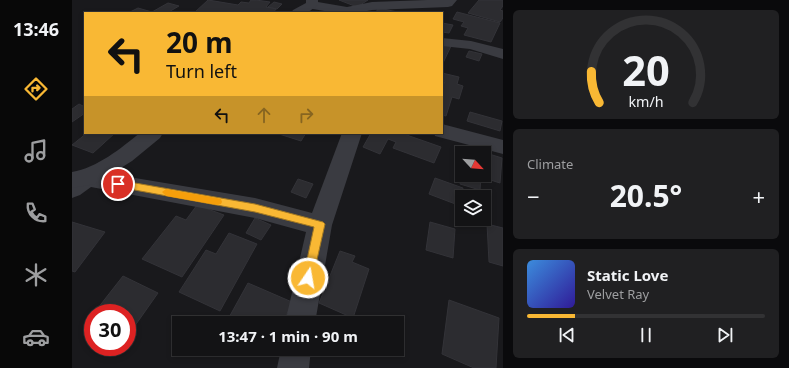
<!DOCTYPE html>
<meta charset="utf-8">
<style>
body{margin:0;font-family:"Noto Sans",sans-serif;background:#202022;color:#f1f3f6;height:100vh;display:flex;flex-direction:column;font-size:15px;white-space:nowrap}
*{box-sizing:border-box;margin:0}
p{font-size:13px;color:#9d9ea0}
.icon{flex:none;width:22px;height:22px;fill:none;stroke:currentColor;stroke-width:2;stroke-linecap:round;stroke-linejoin:round}
.map{position:relative;flex:1;overflow:hidden}
.drawer{display:flex;flex-direction:column;gap:10px;padding:10px;background:#0a0a0c;width:286px}
.drawer>*{flex:none}
.banner{position:absolute;left:12px;top:12px;width:359px;height:122px;border-radius:0px;box-shadow:0 2px 6px #0003,0 0 0 1px #323234;background:#f9b834;color:#111;overflow:hidden}
.needle{width:26px;rotate:116deg}
.fabs{position:absolute;left:383px;top:146px;display:grid;gap:8px}
.fabs a{display:grid;place-items:center;width:36px;height:36px;border-radius:0px;background:#131315;box-shadow:0 2px 6px #0003,0 0 0 1px #323234;font-size:20px}
.speed{position:absolute;left:12px;top:304px;display:flex;gap:8px;font-size:20px;font-weight:700;text-align:center}
.speed>*{display:grid;place-content:center;width:52px;height:52px;border-radius:50%;background:#131315;box-shadow:0 2px 6px #0003,0 0 0 1px #323234;line-height:1}
.speed .limit{border:6px solid #d22;background:#fff;color:#111}
.pin{position:absolute;display:grid;place-items:center;width:34px;height:34px;color:#fff;margin:-17px;border:2px solid #fff;border-radius:50%;box-shadow:0 1px 4px #0007}
.me{position:absolute;width:44px;margin:-22px;rotate:12deg;stroke-linejoin:round;filter:drop-shadow(0 0 3px #0008)}
.turn{display:flex;align-items:center;gap:14px;height:84px;padding:0 16px;font-size:18px}
.turn .icon{width:52px;height:52px;stroke-width:2.5}
.turn b{display:block;font-size:28px;line-height:34px}
.lanes{display:flex;align-items:center;height:38px;padding:0 16px;background:#0003;justify-content:center;gap:20px;direction:ltr}
.lanes .off{opacity:.35}
.big{font-size:30px;font-weight:700;line-height:1.1}
.drawer .widget{flex:1;display:flex;flex-direction:column;justify-content:center;gap:6px;min-width:0;padding:0 14px;border-radius:6px;background:#202022}
.drawer .dial{align-items:center;gap:0}
.dial svg{height:104px;overflow:visible;fill:none;stroke:#323234;stroke-width:7;stroke-linecap:round;text-anchor:middle}
.dial text{fill:#f1f3f6;stroke:none}
.song{display:flex;align-items:center;gap:12px}
.cover{width:48px;height:48px;border-radius:6px;background:linear-gradient(135deg,hsl(210 70% 55%),hsl(250 70% 35%))}
.played{height:4px;border-radius:2px;background:linear-gradient(90deg,#f9b834 20%,#323234 20%)}
.keys{display:flex;justify-content:space-around;direction:ltr}
.heat{display:flex;justify-content:space-between;align-items:center;font-size:22px;direction:ltr}
.trip{position:absolute;left:100px;top:316px;width:232px;height:40px;border-radius:0px;background:#131315;box-shadow:0 2px 6px #0003,0 0 0 1px #323234;font-weight:700;line-height:40px;text-align:center}
main{display:flex;flex:1;min-height:0}
.tab-bar{display:flex;flex-direction:column;width:72px;justify-content:space-around;align-items:center;background:#080808;color:#9d9ea0}
.tab-bar .icon{width:28px;height:28px}
.tab-bar .active{color:#f9b834}
.tab-bar b{font-size:18px;color:#f1f3f6}
.map>svg:first-child{display:block}
</style>
<main>
<nav class="tab-bar">
<b>13:46</b>
<svg class="icon active" aria-label="directions" viewBox="0 0 24 24"><path d="M12 3l9 9-9 9-9-9zM9 14v-3h6M13 9l2 2-2 2"/></svg>
<svg class="icon" aria-label="music" viewBox="0 0 24 24"><path d="M9 18V5l10-2v13"/><circle cx="6" cy="18" r="3"/><circle cx="16" cy="16" r="3"/></svg>
<svg class="icon" aria-label="phone" viewBox="0 0 24 24"><path d="M5 4h4l2 5-3 2q2 4 5 5l2-3 5 2v4C11 20 4 13 5 4z"/></svg>
<svg class="icon" aria-label="climate" viewBox="0 0 24 24"><path d="M12 3v18M4 7l16 10M4 17L20 7"/></svg>
<svg class="icon" aria-label="car" viewBox="0 0 24 24"><path d="M5 17H2v-5l4-1 3-4h7l3 4 3 1v5h-3M9 17h6M6 11h13"/><circle cx="7" cy="17" r="2"/><circle cx="17" cy="17" r="2"/></svg>
</nav>
<div class="map">
<svg width="431" height="368" viewBox="0 0 431 368">
<rect width="100%" height="100%" fill="#19191c"/>
<!-- building -->
<path fill="#2c2c30" stroke="#333338" d="M136,0L166,5L169,2L177,3L179,0H184L198,2L194,7L204,9L201,13H122Z
M267,0H296L285,7Z
M407,0H431V6L428,10L431,11V18L428,22L396,13Z
M202,2L210,4L205,9L196,7Z
M96,3L107,6L95,13H56L66,8L80,12Z
M307,8L330,13H303Z
M385,12L428,23L419,42L392,35L396,28L389,26L392,22L381,19Z
M370,23L381,25L377,33L370,32Z
M370,42L380,44L371,63L370,62Z
M397,51L410,54L407,61L394,57Z
M370,73L387,77L385,84L391,86L387,99L380,97L374,116L370,115V84H372L373,81L370,80Z
M7,104L13,107V113L0,122V109Z
M398,112L430,121L428,131L395,121Z
M15,133H43L21,153L0,145Z
M204,133H234L229,141Z
M299,133H329L369,147L362,163L321,148L324,142L316,139L308,154L291,147Z
M414,153L430,158L428,183L409,177L408,190L388,184L390,175H412V157H413Z
M363,178L391,188L386,205L357,194Z
M226,179L241,184L234,198L219,192Z
M125,205L152,215L110,277L70,259L104,216L114,220Z
M183,218L199,225L189,240L174,233Z
M0,222L33,232L3,272L0,271Z
M358,222L383,229L381,258L354,250Z
M415,224L431,228V266L417,262Z
M157,233L185,244L148,311L107,292L134,250L144,254Z
M268,251L283,256L280,262L297,269L281,318L247,303Z
M51,276L86,293L55,337V313H22Z
M176,283L220,302L211,323H158L155,321Z
M377,300L427,318L424,368H402L370,354Z"/>
<g fill="none" stroke-linecap="round" stroke-linejoin="round">
<!-- minor -->
<path fill="#3a3b41" fill-rule="evenodd" d="M355,0H385L380,6L376,7L300,10L285,13H264L235,8L234,5L235,2L240,1L275,7L300,2Z
M370,38L399,41L431,49V59L398,49L370,46Z
M270,133H290L260,225L243,323H213L234,232L183,218L19,187L8,195L0,198V177L7,172L15,170L183,198L240,213Z
M209,349H239L237,368H205Z"/>
<!-- tertiary -->
<path fill="#3a3b41" fill-rule="evenodd" d="M234,0H246V5L235,13H219L221,10L234,3Z
M370,124L431,140V154L363,136L362,133H370Z
M68,133H91L88,138L60,161L23,184L0,188V172C25,168 49,148 68,133Z"/>
</g>
<!-- route -->
<path fill="#f9b834" stroke="#a27822" d="M46,180L183,204L251,222L253,224L240,282L236,283L232,282L231,278L242,227L183,212L46,187L42,184Z"/>
<!-- slow -->
<path fill="#f59e0b" d="M94,189L145,198L149,199L150,202L149,204L145,205L94,196L90,192Z"/>
</svg>
<div class="fabs">
<a><svg class="needle" viewBox="-14 -14 28 28"><path d="M0-13l5 13h-10z" fill="#e53935"/><path d="M0 13l5-13h-10z" fill="#9d9ea0"/></svg></a>
<a><svg class="icon" aria-label="layers" viewBox="0 0 24 24"><path d="M12 4l9 5-9 5-9-5zM3 14l9 5 9-5"/></svg></a>
</div>
<div class="speed"><div class="limit">30</div></div>
<div class="pin" style="left:46px;top:184px;background:#d93025"><svg class="icon" aria-label="arrive" viewBox="0 0 24 24"><path d="M6 21V4h12l-3 4 3 4H6"/></svg></div>
<svg class="me" style="left:236px;top:278px" viewBox="-20 -20 40 40"><circle r="17" fill="#f9b834" stroke="#fff" stroke-width="3"/><path d="M0-11L8 9 0 5-8 9z" fill="#fff"/></svg>
<div class="trip">13:47 · 1 min · 90 m</div>
<div class="banner">
<div class="turn"><svg class="icon" aria-label="left" viewBox="0 0 24 24"><path d="M17 20v-9H6M10 6l-5 5 5 5"/></svg><div><b>20 m</b>Turn left</div></div>
<div class="lanes"><svg class="icon" aria-label="left" viewBox="0 0 24 24"><path d="M17 20v-9H6M10 6l-5 5 5 5"/></svg><svg class="icon off" aria-label="ahead" viewBox="0 0 24 24"><path d="M12 20V5M6 11l6-6 6 6"/></svg><svg class="icon off" aria-label="right" viewBox="0 0 24 24"><path d="M7 20v-9h11M14 6l5 5-5 5"/></svg></div>
</div>
</div>
<section class="drawer">
<div class="widget dial"><svg viewBox="0 0 100 80">
<path d="M14 69A42 42 0 1 1 86 69"/>
<path d="M14 69A42 42 0 0 1 8 45" stroke="#f9b834"/>
<text x="50" y="56" font-size="32" font-weight="700">20</text>
<text x="50" y="72" font-size="11">km/h</text>
</svg></div>
<div class="widget"><p>Climate</p>
<div class="heat"><a>−</a><b class="big">20.5°</b><a>+</a></div>
</div>
<div class="widget">
<div class="song"><i class="cover"></i><div><b>Static Love</b><p>Velvet Ray</p></div></div>
<div class="played"></div>
<div class="keys"><svg class="icon" aria-label="previous" viewBox="0 0 24 24"><path d="M18 5L8 12l10 7zM5 5v14"/></svg><svg class="icon" aria-label="pause" viewBox="0 0 24 24"><path d="M8 5v14M16 5v14"/></svg><svg class="icon" aria-label="next" viewBox="0 0 24 24"><path d="M6 5l10 7-10 7zM19 5v14"/></svg></div>
</div>
</section>
</main>
